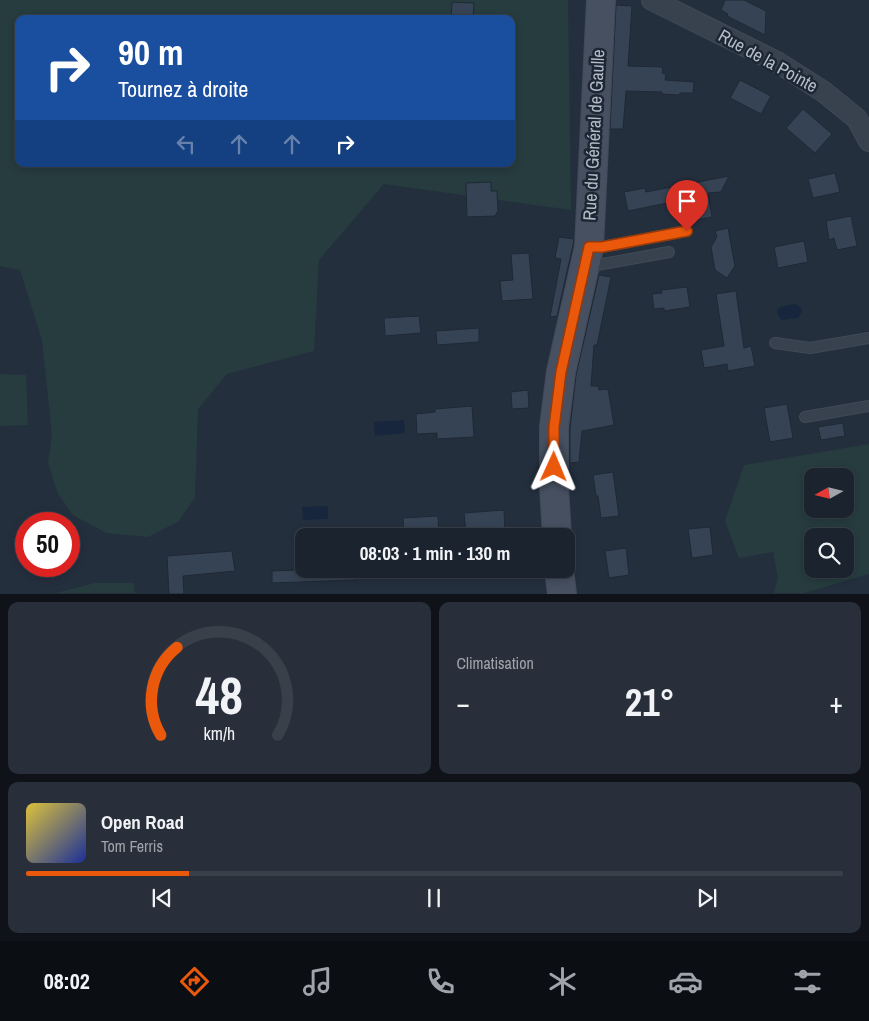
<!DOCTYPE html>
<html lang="fr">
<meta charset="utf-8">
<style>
body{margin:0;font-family:"Archivo Narrow",sans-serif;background:#282f3a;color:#f1f3f6;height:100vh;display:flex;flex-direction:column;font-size:19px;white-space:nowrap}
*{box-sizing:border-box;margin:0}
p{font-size:16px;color:#a0a4aa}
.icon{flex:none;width:28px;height:28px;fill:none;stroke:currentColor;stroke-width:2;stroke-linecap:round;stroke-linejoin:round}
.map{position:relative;height:594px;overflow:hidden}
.drawer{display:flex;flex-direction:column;gap:8px;padding:8px;background:#0f1319;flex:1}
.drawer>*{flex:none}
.top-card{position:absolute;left:15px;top:15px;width:500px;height:152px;border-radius:10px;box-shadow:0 2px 8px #0003,0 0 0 1px #39404a;background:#1a4fa0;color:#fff;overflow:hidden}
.needle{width:32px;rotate:262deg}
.controls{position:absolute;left:804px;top:468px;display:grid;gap:10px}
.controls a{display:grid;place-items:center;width:50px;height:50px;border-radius:10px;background:#1b232e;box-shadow:0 2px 8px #0003,0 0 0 1px #39404a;font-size:25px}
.speed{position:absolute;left:15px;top:512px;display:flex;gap:10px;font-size:25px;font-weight:700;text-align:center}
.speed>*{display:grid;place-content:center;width:65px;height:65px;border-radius:50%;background:#1b232e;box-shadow:0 2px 8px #0003,0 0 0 1px #39404a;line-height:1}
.speed .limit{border:8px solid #d22;background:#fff;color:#111}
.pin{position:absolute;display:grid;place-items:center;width:42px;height:42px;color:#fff;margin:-51px -21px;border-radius:50% 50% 50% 0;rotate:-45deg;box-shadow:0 0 5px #0007}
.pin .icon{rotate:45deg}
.me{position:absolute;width:55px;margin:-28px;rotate:1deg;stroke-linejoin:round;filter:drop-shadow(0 0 4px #0008)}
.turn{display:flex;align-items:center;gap:18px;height:105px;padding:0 20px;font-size:22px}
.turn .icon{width:65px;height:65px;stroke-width:2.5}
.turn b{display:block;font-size:35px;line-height:42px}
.lanes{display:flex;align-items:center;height:48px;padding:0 20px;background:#0003;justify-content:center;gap:25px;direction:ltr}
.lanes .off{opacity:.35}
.big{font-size:38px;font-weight:700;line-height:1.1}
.drawer .tile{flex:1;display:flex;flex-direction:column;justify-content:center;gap:8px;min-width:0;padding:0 18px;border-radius:10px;background:#282f3a}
.drawer .dial{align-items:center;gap:0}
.dial svg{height:130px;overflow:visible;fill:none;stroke:#39404a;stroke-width:7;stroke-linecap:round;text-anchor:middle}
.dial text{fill:#f1f3f6;stroke:none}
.song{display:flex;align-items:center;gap:15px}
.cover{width:60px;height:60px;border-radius:8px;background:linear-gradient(135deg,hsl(50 70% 55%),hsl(230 70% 35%))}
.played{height:5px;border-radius:2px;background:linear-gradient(90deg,#ea580c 20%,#39404a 20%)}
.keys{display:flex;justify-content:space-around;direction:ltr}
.heat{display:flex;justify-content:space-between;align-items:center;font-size:28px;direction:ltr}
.drawer .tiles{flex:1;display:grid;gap:8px;grid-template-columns:1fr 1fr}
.tile:last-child{grid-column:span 2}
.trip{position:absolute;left:295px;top:528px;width:280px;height:50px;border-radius:10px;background:#1b232e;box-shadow:0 2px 8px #0003,0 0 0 1px #39404a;font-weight:700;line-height:50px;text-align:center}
.menu{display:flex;height:80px;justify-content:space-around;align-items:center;background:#0b0e12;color:#a0a4aa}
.menu .icon{width:35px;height:35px}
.menu .selected{color:#ea580c}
.menu b{font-size:22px;color:#f1f3f6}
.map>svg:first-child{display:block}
</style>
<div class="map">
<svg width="869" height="594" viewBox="0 0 869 594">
<rect width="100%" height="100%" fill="#242f3e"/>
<!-- green -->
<path fill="#263c3f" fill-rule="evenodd" d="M0,0H568L571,210L384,184L319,260L314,351L227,374L198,409L195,497L179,521L148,537L106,533L73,515L58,494L48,463L52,435L42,340L20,270L0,266ZM19,19H511V164H19Z
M0,374L26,375L28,425L0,426Z
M869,444V574L804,593H774L778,578L773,552L739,558L725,521L744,465ZM812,476H845V509H812ZM812,536H845V569H812Z
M95,583H134L135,593H56Z"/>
<!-- water -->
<path fill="#17263c" d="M795,304L801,307L802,311L798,318L782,320C769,306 785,306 795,304Z
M404,420L405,433L375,436L374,422Z
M328,506V519L303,520L302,507Z"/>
<!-- building -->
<path fill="#364354" stroke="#1f2835" d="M725,0H744L766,11L765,35L727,16L728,14L721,10Z
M452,2L474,3L473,19H451Z
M616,5L632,6L628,66L663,67L662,73L666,74L665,80L694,82L693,93H680L679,95L662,94V92L626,91L623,129H610Z
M740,80L771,96L761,114L730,98Z
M803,109L832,134L815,153L786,128Z
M835,173L840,192L813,198L808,179Z
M729,176L721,192L708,193L712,217L691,221L687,199L628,211L624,192L645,188L646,192Z
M491,182V191H497L498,211L495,216L467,217L466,183Z
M851,216L857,246L837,250L834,238L829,240L826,221Z
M728,228L735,266L727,278L715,270L711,247L717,237L715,231Z
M559,237L574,239L573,245L557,316L550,317L561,259L555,258Z
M804,241L808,262L778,268L774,247Z
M529,253L533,299L502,301L500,281L513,280L511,254Z
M599,275L611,277L597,345H594L591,386H598L599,390L608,389L614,425L582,431L579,462L570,463V428L576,375Z
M687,287L690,307L664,311V308L654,309L652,294L662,293L661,290Z
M736,291L744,348L751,346L755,366L728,371L727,364L704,368L701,350L724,346L716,294Z
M419,316L421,333L385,336L384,318Z
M479,328V342L437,345L436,331Z
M528,390L529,408L512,409L511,392Z
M787,404L793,438L770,442L764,408Z
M472,406L474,437L437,439V433L417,434L416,414L435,412V409Z
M843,423L845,436L821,440L818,427Z
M613,472L619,516L601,518L598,496H596L593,475Z
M504,510L505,536H484V532L466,533L464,513Z
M438,516L439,536H404L403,518Z
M710,527L713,555L692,558L688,529Z
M626,548L629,575L609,578L605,551Z
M232,551L235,571L183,576L184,594H169L167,556Z
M322,569H355L356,580L272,583V571Z"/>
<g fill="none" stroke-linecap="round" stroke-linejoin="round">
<!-- lane casing -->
<g stroke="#414a57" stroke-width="12">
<path id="lane" d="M590,247H602L687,231
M586,263L597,265L669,252
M775,343L810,348L869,338
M805,417L869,406"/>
</g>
<!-- street casing -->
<g stroke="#414a57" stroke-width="22">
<path id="street" d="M652,0L777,62L824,92L857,119L869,141"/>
</g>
<!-- secondary casing -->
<g stroke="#414a57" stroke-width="30">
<path id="secondary" d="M557,536L554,487V427L561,372L589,247L601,0
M559,569L562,594"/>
</g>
<!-- lane -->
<use href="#lane" stroke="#38414e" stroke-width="10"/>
<!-- street -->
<use href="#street" stroke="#38414e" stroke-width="20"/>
<!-- secondary -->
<use href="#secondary" stroke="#465061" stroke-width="28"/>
</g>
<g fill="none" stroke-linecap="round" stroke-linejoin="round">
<!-- route casing -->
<g stroke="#983908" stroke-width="12">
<path id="route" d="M554,467V427L561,372L589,247H602L687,231"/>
</g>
<!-- route -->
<use href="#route" stroke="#ea580c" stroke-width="9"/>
</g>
<g text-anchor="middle" stroke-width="5" stroke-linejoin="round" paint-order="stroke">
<!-- street labels -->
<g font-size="18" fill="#b4bcc9" stroke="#1d2633">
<text transform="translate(768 61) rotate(29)" y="6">Rue de la Pointe</text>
<text transform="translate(594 135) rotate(-87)" y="6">Rue du Général de Gaulle</text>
</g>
</g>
</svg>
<div class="controls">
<a><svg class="needle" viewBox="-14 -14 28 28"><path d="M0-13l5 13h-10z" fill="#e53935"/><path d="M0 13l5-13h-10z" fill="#a0a4aa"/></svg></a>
<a><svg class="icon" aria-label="search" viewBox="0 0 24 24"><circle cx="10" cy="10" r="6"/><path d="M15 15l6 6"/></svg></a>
</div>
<div class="speed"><div class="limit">50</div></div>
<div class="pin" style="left:687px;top:231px;background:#d93025"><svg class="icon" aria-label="arrive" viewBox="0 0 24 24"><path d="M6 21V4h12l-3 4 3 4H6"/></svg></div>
<svg class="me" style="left:554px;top:467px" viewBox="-20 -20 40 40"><path d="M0-17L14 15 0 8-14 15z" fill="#ea580c" stroke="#fff" stroke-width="4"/></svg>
<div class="trip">08:03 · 1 min · 130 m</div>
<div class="top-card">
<div class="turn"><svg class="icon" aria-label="right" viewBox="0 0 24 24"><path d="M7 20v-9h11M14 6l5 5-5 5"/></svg><div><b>90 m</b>Tournez à droite</div></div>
<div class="lanes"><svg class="icon off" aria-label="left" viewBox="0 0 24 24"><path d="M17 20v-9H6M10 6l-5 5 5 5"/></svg><svg class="icon off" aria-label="ahead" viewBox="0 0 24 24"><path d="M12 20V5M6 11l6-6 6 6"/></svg><svg class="icon off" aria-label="ahead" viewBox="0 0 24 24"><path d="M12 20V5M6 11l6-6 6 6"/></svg><svg class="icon" aria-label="right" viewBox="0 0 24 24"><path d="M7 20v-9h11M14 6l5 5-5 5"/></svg></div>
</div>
</div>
<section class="drawer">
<div class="tiles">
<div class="tile dial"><svg viewBox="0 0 100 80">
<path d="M14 69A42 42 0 1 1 86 69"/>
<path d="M14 69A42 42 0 0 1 24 15" stroke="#ea580c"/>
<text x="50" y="56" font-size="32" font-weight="700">48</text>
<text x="50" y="72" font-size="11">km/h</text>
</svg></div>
<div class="tile"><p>Climatisation</p>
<div class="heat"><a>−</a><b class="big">21°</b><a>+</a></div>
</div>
<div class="tile">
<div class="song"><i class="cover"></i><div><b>Open Road</b><p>Tom Ferris</p></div></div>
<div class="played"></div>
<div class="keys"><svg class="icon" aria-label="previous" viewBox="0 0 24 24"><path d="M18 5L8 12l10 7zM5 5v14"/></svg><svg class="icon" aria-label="pause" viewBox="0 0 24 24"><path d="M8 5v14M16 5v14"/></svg><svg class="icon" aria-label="next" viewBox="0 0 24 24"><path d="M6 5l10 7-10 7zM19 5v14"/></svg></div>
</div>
</div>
</section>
<nav class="menu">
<b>08:02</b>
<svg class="icon selected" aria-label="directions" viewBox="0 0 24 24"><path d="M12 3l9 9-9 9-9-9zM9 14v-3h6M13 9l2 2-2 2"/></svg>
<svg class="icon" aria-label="music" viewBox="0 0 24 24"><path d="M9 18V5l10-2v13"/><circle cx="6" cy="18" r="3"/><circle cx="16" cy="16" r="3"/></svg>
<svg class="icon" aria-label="phone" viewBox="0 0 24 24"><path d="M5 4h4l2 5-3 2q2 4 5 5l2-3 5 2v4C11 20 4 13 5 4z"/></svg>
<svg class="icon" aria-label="climate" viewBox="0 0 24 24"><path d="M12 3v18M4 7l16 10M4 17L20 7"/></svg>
<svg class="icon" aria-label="car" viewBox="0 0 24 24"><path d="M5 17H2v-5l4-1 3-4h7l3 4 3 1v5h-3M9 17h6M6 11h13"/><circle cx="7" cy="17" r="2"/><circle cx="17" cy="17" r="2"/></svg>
<svg class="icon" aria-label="filters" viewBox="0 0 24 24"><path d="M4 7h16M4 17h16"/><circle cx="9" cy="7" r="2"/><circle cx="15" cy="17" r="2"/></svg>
</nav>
